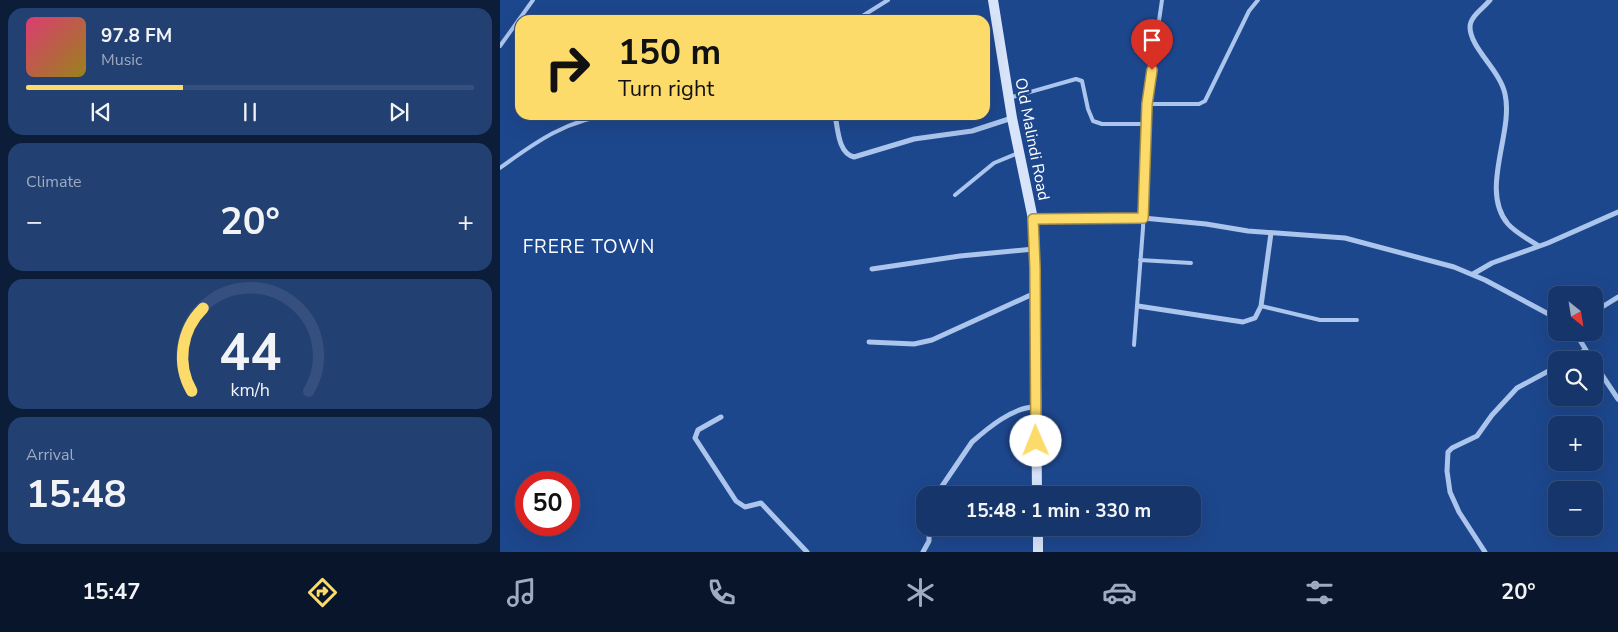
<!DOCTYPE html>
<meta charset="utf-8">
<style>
body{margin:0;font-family:"Nunito Sans",sans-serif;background:#234072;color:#f1f3f6;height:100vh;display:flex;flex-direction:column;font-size:19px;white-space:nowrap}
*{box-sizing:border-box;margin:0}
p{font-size:16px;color:#9eabc1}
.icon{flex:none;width:28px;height:28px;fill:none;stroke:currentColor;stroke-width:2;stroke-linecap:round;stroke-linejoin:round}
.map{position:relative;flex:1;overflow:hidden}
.panel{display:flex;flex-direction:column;gap:8px;padding:8px;background:#0c1d3a;width:500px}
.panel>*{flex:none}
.hud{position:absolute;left:15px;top:15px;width:475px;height:105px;border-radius:15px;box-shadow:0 5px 20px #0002,0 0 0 1px #35507e;background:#fcdb6a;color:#111;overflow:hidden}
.needle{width:32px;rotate:150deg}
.fabs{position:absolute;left:1048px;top:286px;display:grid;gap:10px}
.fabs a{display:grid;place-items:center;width:55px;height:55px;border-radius:10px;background:#16356a;box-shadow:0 5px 20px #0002,0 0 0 1px #35507e;font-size:25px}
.speed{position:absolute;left:15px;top:471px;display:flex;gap:10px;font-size:25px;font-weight:700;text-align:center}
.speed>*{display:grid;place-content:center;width:65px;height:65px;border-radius:50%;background:#16356a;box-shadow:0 5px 20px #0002,0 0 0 1px #35507e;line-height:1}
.speed .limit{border:8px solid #d22;background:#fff;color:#111}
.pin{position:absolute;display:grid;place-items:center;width:42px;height:42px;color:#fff;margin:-51px -21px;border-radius:50% 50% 50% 0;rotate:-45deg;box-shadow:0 0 5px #0007}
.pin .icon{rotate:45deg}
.me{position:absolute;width:55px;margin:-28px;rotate:359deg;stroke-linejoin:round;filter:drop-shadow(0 0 4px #0008)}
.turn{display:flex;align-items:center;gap:18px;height:105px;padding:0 20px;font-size:22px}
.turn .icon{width:65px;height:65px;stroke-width:2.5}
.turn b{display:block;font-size:35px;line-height:42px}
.big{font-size:38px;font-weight:700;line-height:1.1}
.panel .widget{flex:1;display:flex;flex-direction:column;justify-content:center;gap:8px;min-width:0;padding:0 18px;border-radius:15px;background:#234072}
.panel .dial{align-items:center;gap:0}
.dial svg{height:130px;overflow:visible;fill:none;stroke:#35507e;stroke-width:7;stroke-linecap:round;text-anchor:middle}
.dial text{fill:#f1f3f6;stroke:none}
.song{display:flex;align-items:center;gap:15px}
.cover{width:60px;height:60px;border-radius:8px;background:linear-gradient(135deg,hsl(340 70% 55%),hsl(50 70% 35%))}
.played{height:5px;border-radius:2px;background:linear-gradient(90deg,#fcdb6a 35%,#35507e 35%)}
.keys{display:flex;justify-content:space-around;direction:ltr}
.heat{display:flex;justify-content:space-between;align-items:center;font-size:28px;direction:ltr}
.trip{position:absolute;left:416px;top:486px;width:285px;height:50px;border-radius:15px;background:#16356a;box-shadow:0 5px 20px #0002,0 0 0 1px #35507e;font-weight:700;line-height:50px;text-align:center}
.menu{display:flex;height:80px;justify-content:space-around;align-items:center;background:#09152a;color:#9eabc1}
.menu .icon{width:35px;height:35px}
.menu .selected{color:#fcdb6a}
.menu b{font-size:22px;color:#f1f3f6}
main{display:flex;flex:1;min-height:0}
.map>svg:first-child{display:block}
</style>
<main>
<section class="panel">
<div class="widget">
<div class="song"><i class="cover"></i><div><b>97.8 FM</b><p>Music</p></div></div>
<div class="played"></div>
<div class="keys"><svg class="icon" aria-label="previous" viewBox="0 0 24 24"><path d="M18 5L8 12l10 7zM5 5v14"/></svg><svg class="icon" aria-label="pause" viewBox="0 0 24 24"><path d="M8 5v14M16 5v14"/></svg><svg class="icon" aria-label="next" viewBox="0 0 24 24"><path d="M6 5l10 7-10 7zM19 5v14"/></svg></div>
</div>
<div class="widget"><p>Climate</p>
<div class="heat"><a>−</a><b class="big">20°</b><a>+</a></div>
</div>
<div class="widget dial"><svg viewBox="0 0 100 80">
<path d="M14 69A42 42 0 1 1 86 69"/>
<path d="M14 69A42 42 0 0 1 21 18" stroke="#fcdb6a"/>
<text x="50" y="56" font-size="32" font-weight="700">44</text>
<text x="50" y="72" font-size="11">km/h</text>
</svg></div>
<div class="widget"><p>Arrival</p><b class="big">15:48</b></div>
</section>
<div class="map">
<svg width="1118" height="552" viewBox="0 0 1118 552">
<rect width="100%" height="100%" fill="#1d478d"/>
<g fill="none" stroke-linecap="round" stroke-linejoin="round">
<!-- service -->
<path stroke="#abc5ed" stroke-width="4" d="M356,20L388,0
M0,46L33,0
M509,98L576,79L582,81L588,109L593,121L602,124H646
M647,104H699L705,101L749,11L758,0
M0,168C34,143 69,118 113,115
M455,195L494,163L518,153
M640,260L691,263
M761,306L820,320H857
M634,345L643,228L647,104L662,0"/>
<!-- minor -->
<path stroke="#abc5ed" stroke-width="5" d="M990,0C984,8 970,16 970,27C970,48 1000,70 1005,94C1014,133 979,190 1008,224C1016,233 1028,239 1039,246
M335,115C338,129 338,153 354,157L414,139L472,131L512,118
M533,219L643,218L706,224L748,231L845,238L954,267L985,280L1056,318
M372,269L460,256L534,249
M973,274L992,263L1048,243L1118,212
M638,306L743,322L755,318L761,306L771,233
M1094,312L1118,297
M1075,332L1092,360
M369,342L414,344L432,340L535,293
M1069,360L1085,350
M1094,363L1118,399
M221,417L198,430L195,438L236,501L245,507L261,503L307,552
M436,495L472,442C488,428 513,407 535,407
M423,552L429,541V528
M985,552L959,512L950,492L947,471L948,452L952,448L977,436L992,415L1017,388L1056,367"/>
<!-- secondary -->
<path stroke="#d8e4f9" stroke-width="10" d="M493,0L512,118L533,219L535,268L537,495
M538,528V552"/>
</g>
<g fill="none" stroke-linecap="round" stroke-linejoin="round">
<!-- route casing -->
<g stroke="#a48e45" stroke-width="12">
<path id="route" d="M536,441L535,268L533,219L643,218L647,104L652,70"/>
</g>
<!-- route -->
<use href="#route" stroke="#fcdb6a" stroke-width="9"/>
</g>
<g text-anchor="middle" stroke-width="5" stroke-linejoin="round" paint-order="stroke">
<!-- street labels -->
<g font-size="16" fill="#fff" stroke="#1d478d">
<text transform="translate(533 139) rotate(79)" y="6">Old Malindi Road</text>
</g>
<!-- quarter labels -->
<g font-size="19" letter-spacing="1" fill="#fff" stroke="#1d478d">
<text x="89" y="253">FRERE TOWN</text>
</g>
</g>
</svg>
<div class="fabs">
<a><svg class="needle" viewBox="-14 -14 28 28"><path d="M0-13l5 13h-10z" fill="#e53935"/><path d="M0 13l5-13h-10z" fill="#9eabc1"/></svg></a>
<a><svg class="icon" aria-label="search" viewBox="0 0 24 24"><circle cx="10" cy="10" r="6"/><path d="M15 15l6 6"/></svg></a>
<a>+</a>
<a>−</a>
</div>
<div class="speed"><div class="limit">50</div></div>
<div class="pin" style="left:652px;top:70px;background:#d93025"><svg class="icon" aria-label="arrive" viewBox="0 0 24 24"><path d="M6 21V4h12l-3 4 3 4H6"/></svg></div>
<svg class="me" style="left:536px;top:441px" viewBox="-20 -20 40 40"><circle r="19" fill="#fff"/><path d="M0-13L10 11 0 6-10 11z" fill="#fcdb6a"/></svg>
<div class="trip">15:48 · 1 min · 330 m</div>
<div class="hud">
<div class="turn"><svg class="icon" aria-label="right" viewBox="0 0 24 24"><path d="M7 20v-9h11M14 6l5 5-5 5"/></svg><div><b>150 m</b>Turn right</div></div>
</div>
</div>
</main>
<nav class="menu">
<b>15:47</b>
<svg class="icon selected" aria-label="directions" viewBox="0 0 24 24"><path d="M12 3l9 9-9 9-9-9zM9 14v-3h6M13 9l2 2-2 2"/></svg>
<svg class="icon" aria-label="music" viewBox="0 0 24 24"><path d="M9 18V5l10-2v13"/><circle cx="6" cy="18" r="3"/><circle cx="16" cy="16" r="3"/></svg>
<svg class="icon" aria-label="phone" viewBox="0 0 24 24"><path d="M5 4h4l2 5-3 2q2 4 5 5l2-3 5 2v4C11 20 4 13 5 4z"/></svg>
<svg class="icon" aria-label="climate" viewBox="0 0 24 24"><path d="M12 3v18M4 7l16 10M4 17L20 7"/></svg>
<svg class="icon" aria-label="car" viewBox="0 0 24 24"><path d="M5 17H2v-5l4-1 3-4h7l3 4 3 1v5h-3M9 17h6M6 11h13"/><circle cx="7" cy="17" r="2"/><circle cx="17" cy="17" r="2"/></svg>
<svg class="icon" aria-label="filters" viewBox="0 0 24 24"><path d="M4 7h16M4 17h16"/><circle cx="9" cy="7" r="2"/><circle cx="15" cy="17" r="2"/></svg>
<b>20°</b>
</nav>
